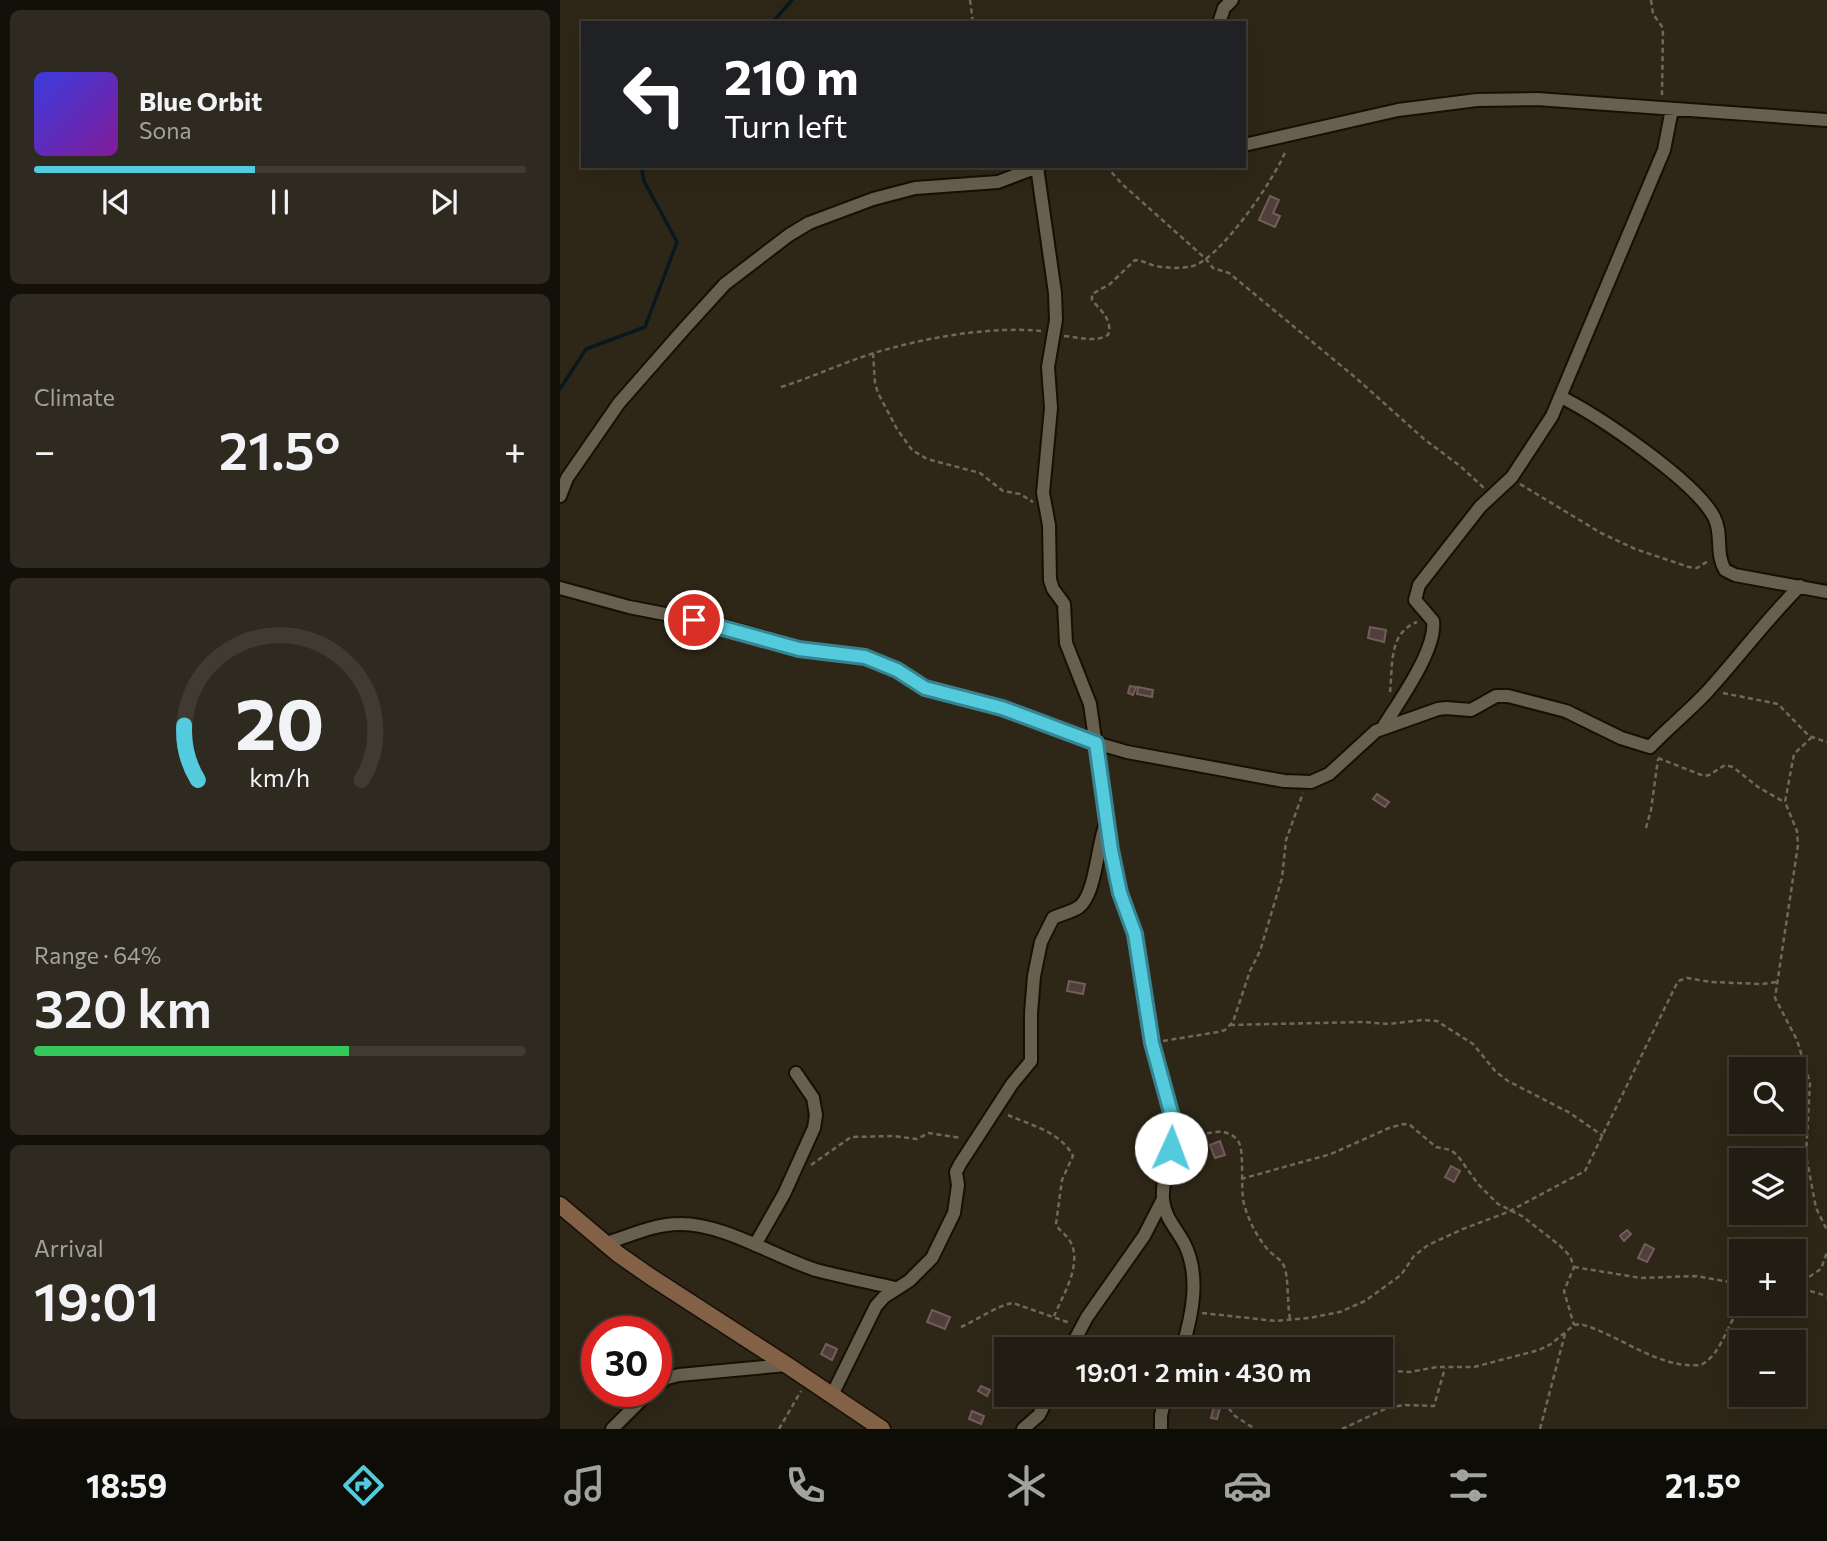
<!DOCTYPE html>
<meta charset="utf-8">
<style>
body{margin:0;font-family:Commissioner,sans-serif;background:#2e2a20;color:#f1f3f6;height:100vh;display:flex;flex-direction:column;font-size:26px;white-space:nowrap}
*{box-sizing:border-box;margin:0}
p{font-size:23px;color:#a2a29f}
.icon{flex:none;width:38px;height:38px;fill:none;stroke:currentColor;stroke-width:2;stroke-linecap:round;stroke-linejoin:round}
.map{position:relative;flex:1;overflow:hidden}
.panel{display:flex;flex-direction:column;gap:10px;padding:10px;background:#13100a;width:560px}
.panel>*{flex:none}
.top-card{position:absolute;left:21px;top:21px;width:665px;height:147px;border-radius:0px;box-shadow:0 7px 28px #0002,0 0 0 2px #3f3b32;background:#202124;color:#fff;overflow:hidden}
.fabs{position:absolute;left:1169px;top:1057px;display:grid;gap:14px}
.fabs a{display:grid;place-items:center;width:77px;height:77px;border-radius:0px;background:#221d12;box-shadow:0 7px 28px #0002,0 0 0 2px #3f3b32;font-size:35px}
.speed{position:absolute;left:21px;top:1316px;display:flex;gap:14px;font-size:35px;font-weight:700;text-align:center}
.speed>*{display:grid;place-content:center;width:91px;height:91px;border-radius:50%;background:#221d12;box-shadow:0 7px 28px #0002,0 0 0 2px #3f3b32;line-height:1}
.speed .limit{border:10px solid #d22;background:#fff;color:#111}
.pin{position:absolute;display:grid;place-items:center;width:60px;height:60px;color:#fff;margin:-30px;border:4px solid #fff;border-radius:50%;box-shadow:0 2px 7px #0007}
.me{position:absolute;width:77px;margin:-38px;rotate:2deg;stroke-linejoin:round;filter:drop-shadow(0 0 5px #0008)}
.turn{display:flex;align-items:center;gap:24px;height:147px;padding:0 28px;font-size:32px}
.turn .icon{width:91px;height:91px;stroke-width:2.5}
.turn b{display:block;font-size:49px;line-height:60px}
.big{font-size:52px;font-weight:600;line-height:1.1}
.panel .tile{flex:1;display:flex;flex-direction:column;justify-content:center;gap:10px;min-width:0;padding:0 24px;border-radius:10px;background:#2e2a20}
.panel .dial{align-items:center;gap:0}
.dial svg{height:182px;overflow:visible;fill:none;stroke:#3f3b32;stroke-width:7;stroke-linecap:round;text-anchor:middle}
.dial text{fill:#f1f3f6;stroke:none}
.song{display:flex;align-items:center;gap:21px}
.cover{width:84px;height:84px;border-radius:10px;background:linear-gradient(135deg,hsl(240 70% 55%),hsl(290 70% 35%))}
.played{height:7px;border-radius:4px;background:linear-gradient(90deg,#54cadd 45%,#3f3b32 45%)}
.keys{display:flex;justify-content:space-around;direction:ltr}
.heat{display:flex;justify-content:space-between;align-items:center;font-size:38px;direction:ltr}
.charge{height:10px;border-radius:5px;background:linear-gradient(90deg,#34c759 64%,#3f3b32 0)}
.trip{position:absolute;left:434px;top:1337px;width:399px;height:70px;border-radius:0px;background:#221d12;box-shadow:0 7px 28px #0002,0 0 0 2px #3f3b32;font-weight:600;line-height:70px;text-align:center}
.tabs{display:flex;height:112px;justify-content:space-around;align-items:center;background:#0e0c07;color:#a2a29f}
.tabs .icon{width:49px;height:49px}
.tabs .active{color:#54cadd}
.tabs b{font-size:32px;color:#f1f3f6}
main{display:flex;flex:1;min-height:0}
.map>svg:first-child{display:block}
</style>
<main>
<section class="panel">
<div class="tile">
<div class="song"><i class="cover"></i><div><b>Blue Orbit</b><p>Sona</p></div></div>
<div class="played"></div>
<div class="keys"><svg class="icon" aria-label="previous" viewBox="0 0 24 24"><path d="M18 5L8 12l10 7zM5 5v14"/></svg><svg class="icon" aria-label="pause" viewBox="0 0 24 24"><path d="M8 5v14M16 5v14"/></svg><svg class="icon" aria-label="next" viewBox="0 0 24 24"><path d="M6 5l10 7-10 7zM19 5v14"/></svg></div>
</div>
<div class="tile"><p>Climate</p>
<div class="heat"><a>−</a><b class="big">21.5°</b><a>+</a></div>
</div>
<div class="tile dial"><svg viewBox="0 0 100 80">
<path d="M14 69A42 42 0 1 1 86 69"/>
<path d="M14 69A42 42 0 0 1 8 45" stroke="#54cadd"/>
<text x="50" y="56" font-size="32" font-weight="700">20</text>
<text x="50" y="72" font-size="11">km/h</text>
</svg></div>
<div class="tile"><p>Range · 64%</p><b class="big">320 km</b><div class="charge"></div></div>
<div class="tile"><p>Arrival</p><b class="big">19:01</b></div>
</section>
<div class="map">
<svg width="1267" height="1429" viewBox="0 0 1267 1429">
<rect width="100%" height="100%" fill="#2e2718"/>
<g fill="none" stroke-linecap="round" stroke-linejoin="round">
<!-- stream -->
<path stroke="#0a181e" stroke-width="3.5" d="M212,23L232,0
M0,389L26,349L85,327L117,242L84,181L81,166"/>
</g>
<!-- building -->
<path fill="#523f3d" stroke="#725d5b" stroke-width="2" d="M710,196L719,200L713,213L720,216L715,227L699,220Z
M810,627L826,630L824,642L808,638Z
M570,686L576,687L573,695L568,693Z
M578,687L593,690L592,697L577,694Z
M817,794L829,802L825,807L813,799Z
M509,981L525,984L523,994L507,991Z
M660,1141L665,1155L655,1158L650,1145Z
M891,1166L900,1171L894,1182L885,1177Z
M1067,1230L1071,1234L1064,1241L1060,1236Z
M1085,1244L1094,1249L1087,1262L1078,1258Z
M372,1310L390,1317L385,1329L367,1322Z
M266,1344L277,1349L272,1360L261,1354Z
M421,1386L430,1390L427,1396L418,1391Z
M821,1389L830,1392L827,1404L814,1400L815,1395H821Z
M654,1406L660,1408L657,1419L651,1418Z
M412,1411L424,1416L421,1424L409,1419Z"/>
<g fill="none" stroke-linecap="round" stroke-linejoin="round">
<!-- street casing -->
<g stroke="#161003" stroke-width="16">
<path id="street" d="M659,23L664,8L672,0
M684,145L838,110L917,100L977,99L1267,120
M477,167L495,293L496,320L488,367L491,408L483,493L489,525L490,580L493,589L504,604L506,643L530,704L551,850L560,893L575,934L592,1043L613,1120C616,1147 601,1173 603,1200C605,1218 616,1228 624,1243C641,1276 632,1316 622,1349
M1001,397C1039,416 1135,481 1154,517C1163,534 1155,553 1165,570L1175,575L1267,592
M0,496L7,478L59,403L124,329L165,284L229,235L249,223L313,199L355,188L438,182L480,166
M0,588L69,607L156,624L239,648L305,657L337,670L365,688L376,692L442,708L536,743L567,752L724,781L751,782L769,774L816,731L878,709L886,708L911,710L936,696H948L1006,711L1061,738L1090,747C1108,728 1128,712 1146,693C1178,658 1206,620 1240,586
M822,729C837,704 877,650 873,621L855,600L859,585L920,507L952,477L992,416L1104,150L1112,109
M46,1243C70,1236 94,1224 119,1224C163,1223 215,1257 256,1270C282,1277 309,1282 335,1288
M195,1245L224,1194L254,1128L256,1115L253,1098L236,1073
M510,1349L527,1317L584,1236L603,1199
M96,1386L107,1378L119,1375L227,1365
M272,1395L316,1306L324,1297L349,1281L372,1258L394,1213L398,1185L396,1172L400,1164L452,1084L471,1061V1013L474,976L481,942L493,918C501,914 512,912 519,907C536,894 537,845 546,823
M52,1429L90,1391
M463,1429L479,1415L489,1395
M601,1429V1415L606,1395"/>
</g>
<!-- secondary casing -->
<g stroke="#161003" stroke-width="19">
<path id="secondary" d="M0,1205L58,1254L91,1277L227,1365L322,1429"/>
</g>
<!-- path -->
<path stroke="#6f695c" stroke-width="2.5" stroke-dasharray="5 3.5" stroke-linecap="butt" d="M410,0L413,23
M1091,0L1093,14L1103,28L1102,95
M546,166L562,184L646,259L653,268L669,273L796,378L864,439L900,466L924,488
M504,336C520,337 534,343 548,335C553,320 541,311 532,300V294L550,284L575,260C582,260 588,264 596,266C607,268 621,269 633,266C661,258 716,177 726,150
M313,353L315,383L318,393L337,429L352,450L367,459L420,473L443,491L460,494L473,502
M221,387C253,377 282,363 314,353C364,338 428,326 481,331
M960,484L1041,533L1075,549L1129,567L1137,568L1148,561
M830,692C833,666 828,633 857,622
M1163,693L1218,704L1249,736L1267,742
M1252,737L1234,754L1225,802L1237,831L1238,845L1215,998L1237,1040L1250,1083L1246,1155L1256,1208L1267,1230
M1098,758L1144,776L1149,775L1165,765L1173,767L1198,787L1224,802
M1086,828L1091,810L1098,759
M670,1025L803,1022L829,1024L862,1020L877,1021L913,1044L936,1072L948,1081L1010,1113L1043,1136
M603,1041L658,1032L665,1030L673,1022L690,971L700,951L722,878L726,840L743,793
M448,1115C470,1125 501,1132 513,1156L502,1180L496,1224C499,1231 506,1234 510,1241C523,1264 503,1295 494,1316
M623,1142C638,1136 665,1123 678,1141C685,1149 680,1189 684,1204C689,1222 697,1237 709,1251C714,1256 721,1259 724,1266C729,1278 727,1304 730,1319
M251,1165L291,1137L333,1136L357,1139L369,1133L401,1138
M681,1179L771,1154L829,1128L843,1124L850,1125L876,1147L891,1150L898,1156L918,1184L938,1204L962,1216L998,1244L1010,1256L1014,1267L1004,1291L1014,1325
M1014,1267L1081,1278L1136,1276L1181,1284
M1234,1286L1267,1296
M1235,1286L1261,1269L1267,1252
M642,1313L716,1321L749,1318L780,1312L805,1301L841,1275L854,1256L868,1245L903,1229L948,1212L1025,1171L1118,981L1127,978L1151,982L1202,984L1216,982
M401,1327C415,1321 440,1304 453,1303L510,1323
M821,1370L850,1372L877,1367H914L979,1350L991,1344L1014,1325L1020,1324C1061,1335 1097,1369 1141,1365C1164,1352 1165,1324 1184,1304
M658,1395L675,1416L695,1429
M219,1429L241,1391
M782,1429L827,1408L844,1405L874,1406L885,1368
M980,1429L1005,1334"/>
<!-- street -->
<use href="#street" stroke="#67604f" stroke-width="12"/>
<!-- secondary -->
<use href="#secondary" stroke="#826147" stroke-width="16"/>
</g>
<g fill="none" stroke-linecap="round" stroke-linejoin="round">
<!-- route casing -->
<g stroke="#378390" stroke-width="18">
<path id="route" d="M134,620L239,649L305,657L337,670L365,688L442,708L536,743L551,850L560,893L575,934L592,1043L613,1120L614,1132L611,1148"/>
</g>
<!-- route -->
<use href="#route" stroke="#54cadd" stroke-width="12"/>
</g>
</svg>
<div class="fabs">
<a><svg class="icon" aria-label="search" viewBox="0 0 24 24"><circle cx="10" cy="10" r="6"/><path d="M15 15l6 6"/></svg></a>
<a><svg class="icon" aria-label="layers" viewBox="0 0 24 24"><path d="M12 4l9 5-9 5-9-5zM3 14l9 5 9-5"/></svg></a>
<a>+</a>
<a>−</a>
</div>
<div class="speed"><div class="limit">30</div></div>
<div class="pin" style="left:134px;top:620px;background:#d93025"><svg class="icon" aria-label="arrive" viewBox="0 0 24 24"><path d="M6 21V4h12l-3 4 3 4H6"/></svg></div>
<svg class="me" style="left:611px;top:1148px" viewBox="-20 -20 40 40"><circle r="19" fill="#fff"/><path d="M0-13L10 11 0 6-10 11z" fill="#54cadd"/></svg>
<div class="trip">19:01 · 2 min · 430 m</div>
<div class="top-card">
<div class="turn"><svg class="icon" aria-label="left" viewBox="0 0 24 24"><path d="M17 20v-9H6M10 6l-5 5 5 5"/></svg><div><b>210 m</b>Turn left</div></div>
</div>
</div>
</main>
<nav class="tabs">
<b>18:59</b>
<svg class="icon active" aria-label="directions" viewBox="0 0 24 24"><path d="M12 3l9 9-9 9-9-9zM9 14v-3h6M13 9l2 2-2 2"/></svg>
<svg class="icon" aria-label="music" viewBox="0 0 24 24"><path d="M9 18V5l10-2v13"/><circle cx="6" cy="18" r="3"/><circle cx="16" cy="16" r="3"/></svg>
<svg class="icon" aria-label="phone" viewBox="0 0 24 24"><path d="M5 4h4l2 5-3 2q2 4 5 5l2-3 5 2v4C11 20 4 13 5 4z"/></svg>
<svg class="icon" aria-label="climate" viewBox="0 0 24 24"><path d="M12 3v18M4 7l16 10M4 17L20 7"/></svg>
<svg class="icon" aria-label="car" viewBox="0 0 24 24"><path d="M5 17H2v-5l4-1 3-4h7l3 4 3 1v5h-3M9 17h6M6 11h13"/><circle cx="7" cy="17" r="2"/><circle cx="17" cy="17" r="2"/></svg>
<svg class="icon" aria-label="filters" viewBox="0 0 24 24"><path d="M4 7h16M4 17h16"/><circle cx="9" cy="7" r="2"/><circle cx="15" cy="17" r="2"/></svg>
<b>21.5°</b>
</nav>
